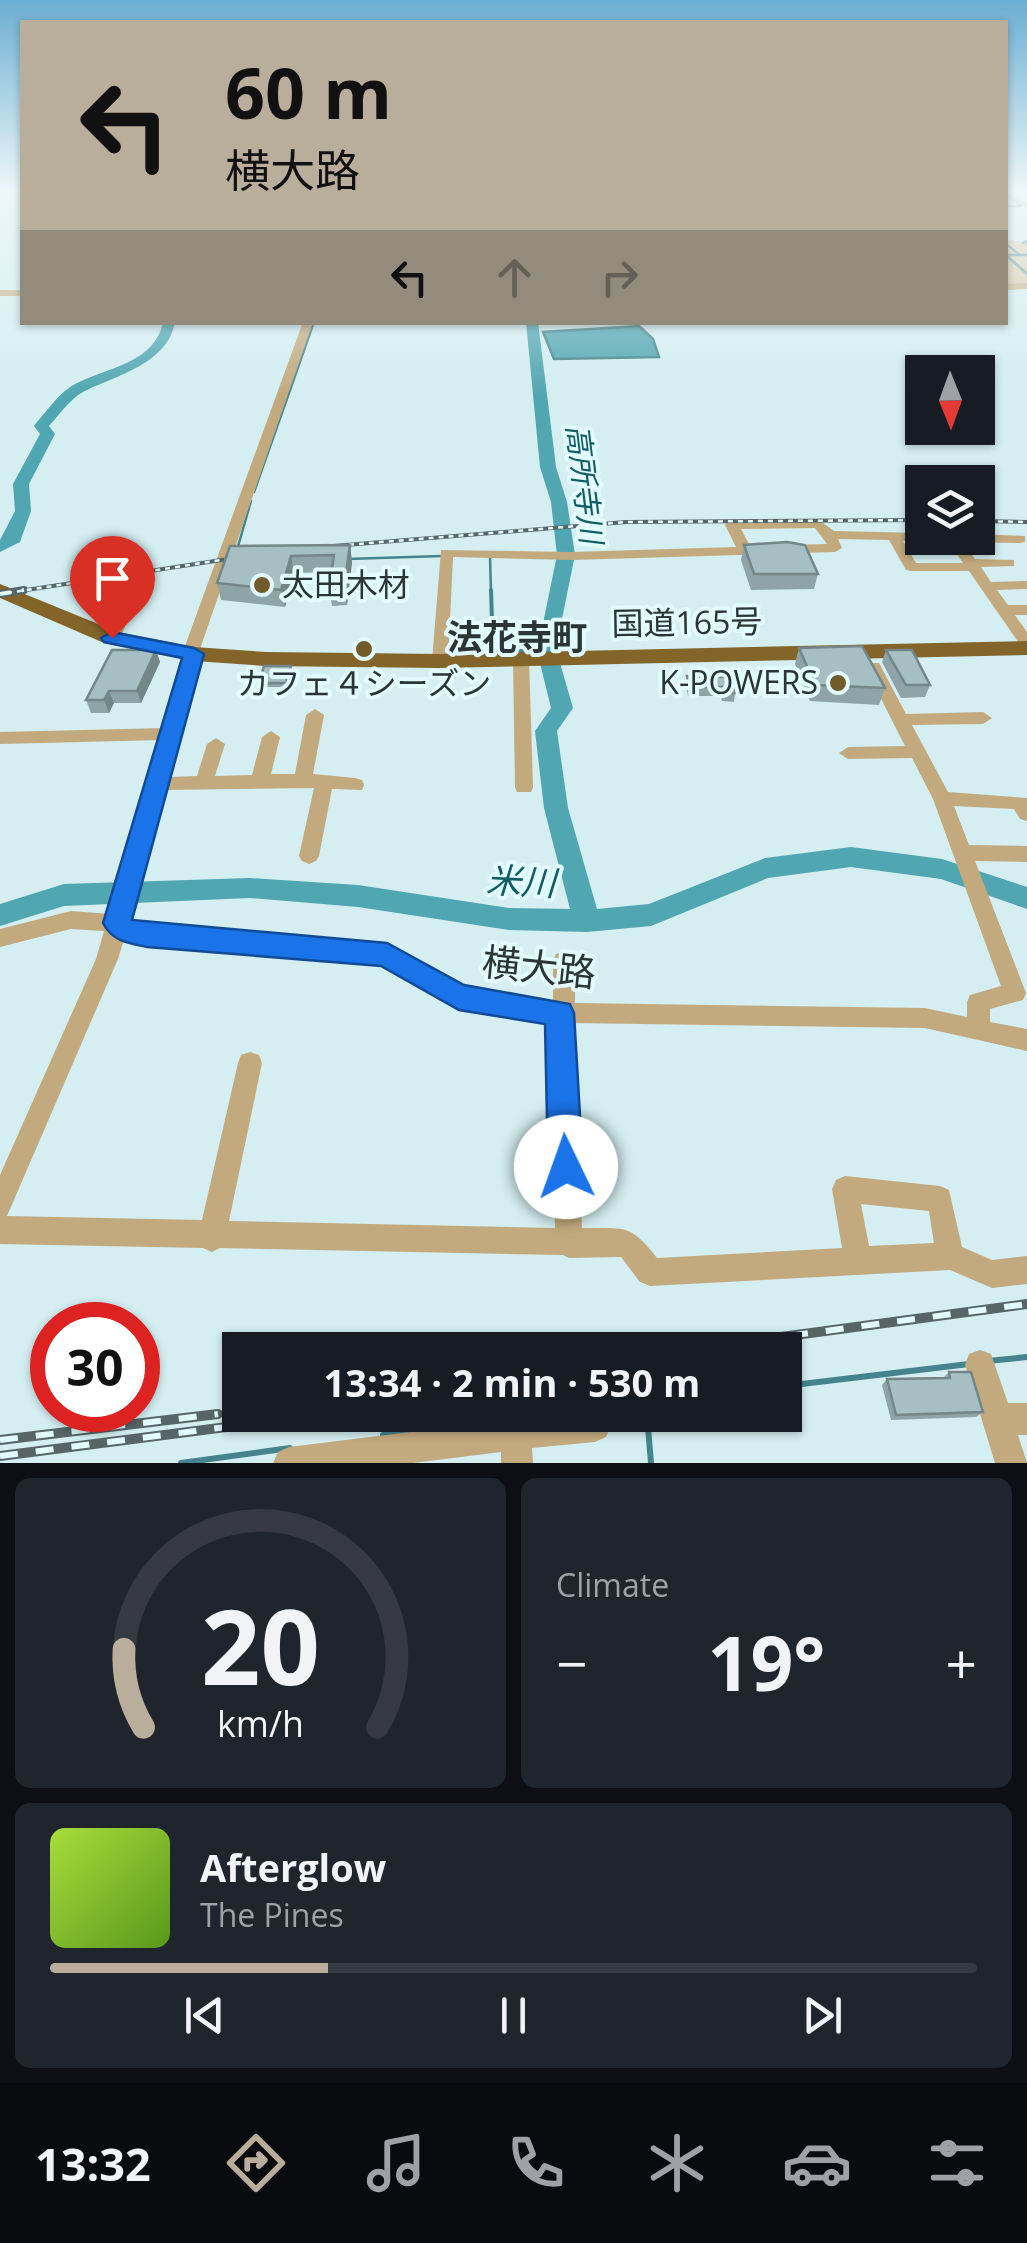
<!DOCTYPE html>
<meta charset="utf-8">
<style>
body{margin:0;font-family:"Open Sans","Noto Sans JP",sans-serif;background:#20242c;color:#f1f3f6;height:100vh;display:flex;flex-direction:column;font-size:38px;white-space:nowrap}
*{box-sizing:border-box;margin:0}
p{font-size:32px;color:#9ea1a6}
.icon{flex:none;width:55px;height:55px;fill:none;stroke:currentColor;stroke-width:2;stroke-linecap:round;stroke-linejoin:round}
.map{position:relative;height:1463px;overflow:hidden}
.side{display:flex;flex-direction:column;gap:15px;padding:15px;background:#0d0f14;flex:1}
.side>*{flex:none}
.banner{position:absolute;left:20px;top:20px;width:988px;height:305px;border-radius:0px;box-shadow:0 2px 8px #0004;background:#b8ae9b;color:#111;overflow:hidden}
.needle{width:65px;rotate:179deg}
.controls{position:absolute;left:905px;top:355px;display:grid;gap:20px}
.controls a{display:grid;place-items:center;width:90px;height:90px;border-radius:0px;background:#171b24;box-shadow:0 2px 8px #0004;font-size:50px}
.speed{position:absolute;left:30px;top:1302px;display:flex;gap:20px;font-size:50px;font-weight:700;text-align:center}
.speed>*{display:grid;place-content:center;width:130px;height:130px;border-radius:50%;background:#171b24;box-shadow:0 2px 8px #0004;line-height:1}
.speed .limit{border:15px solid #d22;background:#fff;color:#111}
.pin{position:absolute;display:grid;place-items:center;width:85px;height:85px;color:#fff;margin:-102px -42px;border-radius:50% 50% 50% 0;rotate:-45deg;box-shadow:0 0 10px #0007}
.pin .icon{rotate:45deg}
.me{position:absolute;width:110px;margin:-55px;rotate:357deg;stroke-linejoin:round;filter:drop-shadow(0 0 8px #0008)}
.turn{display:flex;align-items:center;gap:35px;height:210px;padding:0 40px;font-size:45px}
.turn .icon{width:130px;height:130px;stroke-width:2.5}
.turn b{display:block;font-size:70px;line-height:85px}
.lanes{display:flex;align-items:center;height:95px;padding:0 40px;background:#0003;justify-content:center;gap:50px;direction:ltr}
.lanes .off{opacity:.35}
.big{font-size:75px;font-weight:700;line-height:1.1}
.side .card{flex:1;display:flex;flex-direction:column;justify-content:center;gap:15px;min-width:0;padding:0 35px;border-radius:15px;background:#20242c}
.side .dial{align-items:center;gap:0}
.dial svg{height:260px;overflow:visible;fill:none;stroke:#363941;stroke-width:7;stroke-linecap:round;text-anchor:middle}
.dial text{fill:#f1f3f6;stroke:none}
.song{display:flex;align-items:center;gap:30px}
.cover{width:120px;height:120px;border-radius:15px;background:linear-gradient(135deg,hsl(80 70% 55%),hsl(90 70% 35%))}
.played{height:10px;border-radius:5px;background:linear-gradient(90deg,#b8ae9b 30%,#363941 30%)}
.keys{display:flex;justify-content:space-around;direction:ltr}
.heat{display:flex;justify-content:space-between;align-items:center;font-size:55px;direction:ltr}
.side .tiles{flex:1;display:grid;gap:15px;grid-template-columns:1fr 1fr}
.card:last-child{grid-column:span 2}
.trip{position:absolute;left:222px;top:1332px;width:580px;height:100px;border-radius:0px;background:#171b24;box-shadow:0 2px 8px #0004;font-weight:700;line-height:100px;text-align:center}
.tab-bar{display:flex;height:160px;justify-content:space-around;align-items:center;background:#090b0e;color:#9ea1a6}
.tab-bar .icon{width:70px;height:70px}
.tab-bar .active{color:#b8ae9b}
.tab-bar b{font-size:45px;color:#f1f3f6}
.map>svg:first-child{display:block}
</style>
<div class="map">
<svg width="1027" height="1463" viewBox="0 0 1027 1463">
<rect width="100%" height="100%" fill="#d4eef1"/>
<!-- green -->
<path fill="#dac49d" d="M1005,240L1027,242V285L1005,286Z"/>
<!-- water -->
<path fill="#50a6b1" stroke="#45848c" stroke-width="2.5" d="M639,326L653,339L659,357L554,359L543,332Z"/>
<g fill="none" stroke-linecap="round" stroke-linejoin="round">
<!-- stream-far2 -->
<path stroke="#45848c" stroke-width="2.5" d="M1005,195L1021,205
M1005,206H1020
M1023,243L1027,241
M1007,245L1020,255
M1027,255H1006L1027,274
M254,492L314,322
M237,550L251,501
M490,556L491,593
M347,559L442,556"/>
<!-- stream-far1 -->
<path stroke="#45848c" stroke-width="4" d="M491,590L493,651H548"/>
<!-- stream -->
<path stroke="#45848c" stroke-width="6" d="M988,1361L1027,1357
M785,1386L969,1364
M647,1415L651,1463
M383,1435L533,1415
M181,1463L290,1448"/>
<!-- river -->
<path fill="#50a6b1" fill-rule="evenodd" d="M163,322H175C167,365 116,375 83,392C70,399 59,415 49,426L55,434L29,484L31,511L20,542L0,552V540L15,511L13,484L40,434L34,426L36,423C46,412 57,396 69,388C100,367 154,367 163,322Z
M526,322H538L556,467L567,502L575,555L554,658L560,663L573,708L557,731L568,808L597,909L649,904L765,858L851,847L942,859L1027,887V909L941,879L851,867L768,878L651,926L587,932L509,930L358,907L250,898L64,906L0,926V904L64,884L250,878L358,885L509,908L570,909L544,808L535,731L551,708L540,663L543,658L537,653L557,555L551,502L540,467Z"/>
<!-- minor -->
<path fill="#c2aa7e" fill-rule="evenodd" d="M1005,192L1027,203V208L1005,195Z
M1027,283V289L1005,290V284Z
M0,290H22V296H0Z
M303,322H313L201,646L200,666L169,777L197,776L207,744L216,738L225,744L215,776L252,775L262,737L271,731L280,737L271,774H295L306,715L315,709L324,715L313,774L355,778L362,780L364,785L362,790L332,789L319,856L316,861L309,864L302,861L299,856L314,788L165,790L129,921L147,927L352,940L387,946L463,988L553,1002V961L556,954L564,952L572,954L575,961V1003L925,1008L967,1017V1002L970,995L1001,986L933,799L912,758L848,759L839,753L848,747L905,746L865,667L867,663H879L906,714L983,712L992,718L983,724L912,725L948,792L1027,798V821L1020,819L1014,809L954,806L969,845L1027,846V862L975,861L1026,993L1023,1000L990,1009V1022L1027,1029V1051L925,1028L571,1023L582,1228C624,1229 629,1222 657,1258L842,1248L832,1189L836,1180L845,1176L940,1186L949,1190L962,1247L992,1260L1027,1256V1284L992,1288L950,1270L650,1286L640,1282L621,1257L569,1258L563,1255L220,1248L212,1252L203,1248L0,1244V1175L96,959L104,931L71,929L0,947V929L71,911L110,914L162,740L0,744V732L165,728L184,666L185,646ZM124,939L147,945L352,958L382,963L459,1007L548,1021L555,1228L229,1221L262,1063L259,1055L250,1052L241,1055L238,1063L202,1220L7,1216L118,959ZM861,1204L929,1211L934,1243L869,1246Z
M819,520L834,531L922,533V538H978V534L1025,536V542L1020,543L963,542L975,559L1014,560V566L981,567L991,582L1027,581V589L997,590L1008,605H1027V615H1015L1027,632V648L1021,646L969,571H911L906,570L889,540L838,539L842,548L835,552L571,560L453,557L448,661L440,666L432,661L441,550L571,552L736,547L725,525L727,522ZM815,528L827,544L750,546L741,529ZM903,541L949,542L963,563H916Z
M136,581L143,585L120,638L112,643L106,641L104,638L129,585Z
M521,654L529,659L533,787L531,792H517L515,787L513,659Z
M980,1350L991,1354L1008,1403H1027V1435H1018L1027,1463H995L965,1365L969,1354Z
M549,1415H606L611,1426L606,1437L595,1442L532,1448L533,1463H501V1452L413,1463H273L278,1452L289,1447Z"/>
<!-- highway -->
<path fill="#836529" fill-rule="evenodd" d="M0,584L118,632L194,647L266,652L440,654L1027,641V655L440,668L266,666L194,661L104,643L0,598Z"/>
<!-- rail-far2 casing -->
<g stroke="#576567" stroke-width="4">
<path id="rail-far2" d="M978,521L1027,522
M309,548L626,522L922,520
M7,593L254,555"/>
</g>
<!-- rail-far1 casing -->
<g stroke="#576567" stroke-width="8">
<path id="rail-far1" d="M0,594L24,590"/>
</g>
<!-- rail casing -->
<g stroke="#576567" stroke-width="10">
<path id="rail" d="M683,1350L1027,1304
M0,1440L218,1414
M0,1456L320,1415"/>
</g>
<!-- rail-far2 -->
<use href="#rail-far2" stroke="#e1fbfe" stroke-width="2.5" stroke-dasharray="5" stroke-linecap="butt"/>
<!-- rail-far1 -->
<use href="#rail-far1" stroke="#e1fbfe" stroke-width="4" stroke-dasharray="11" stroke-linecap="butt"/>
<!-- rail -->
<use href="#rail" stroke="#e1fbfe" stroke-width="6" stroke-dasharray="18" stroke-linecap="butt"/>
</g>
<!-- wall -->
<path fill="#8fa4a7" d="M350,545L352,562L347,605L332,606L329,588L332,572L294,573L285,607L221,600L217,583L230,546Z
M744,545L818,574L814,589L751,590L741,560Z
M799,648L885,688L879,705L810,701L795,664Z
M156,650L160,662L141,703H114L109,713H91L86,700Z
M886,650L930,685L925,697L901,698L882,662Z
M291,666V670L287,687H260L259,683Z
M687,676L731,677L735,693L734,702L722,701L721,696H688L686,684Z
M949,1372L983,1412L976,1417L891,1420L882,1385L887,1379L943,1378Z"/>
<!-- shaded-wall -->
<path fill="#748688" d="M350,545L352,562L347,605L344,588Z
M291,556L294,573L285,607L281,590Z
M156,650L160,662L141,703L137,691Z
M109,691L114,703L109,713L104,700Z"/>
<!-- building -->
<path fill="#a6bfc2" stroke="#748688" stroke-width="2.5" d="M787,542L805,545L818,574H754L744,545Z
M350,545L344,588H329L334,555L291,556L281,590L217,583L230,546Z
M862,646L885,688L815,685L799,648Z
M112,650H156L137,691H109L104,700H86Z
M886,650H912L930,685H906Z
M264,666H291L286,683H259Z
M687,676L731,677L735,693H724L722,687H690Z
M949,1372H971L983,1412L896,1415L887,1379L950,1378Z"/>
<!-- sky -->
<linearGradient id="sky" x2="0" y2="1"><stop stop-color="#6baed2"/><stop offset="0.48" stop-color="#ecf7f9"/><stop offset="1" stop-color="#ecf7f9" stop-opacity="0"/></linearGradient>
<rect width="1027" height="396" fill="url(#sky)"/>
<!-- route -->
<path fill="#1a73e8" stroke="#114b97" stroke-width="2.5" d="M112,632L194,648L204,654L132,920L387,943L464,985L570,1004L574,1013L583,1167L578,1179L566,1184L553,1179L548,1167L545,1024L459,1010L381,966L147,947C128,943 112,941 103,923L182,658L104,642L101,638Z"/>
<!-- markers -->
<g fill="#735a2b" stroke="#e1fbfe" stroke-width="4">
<circle cx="262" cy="585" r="10"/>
<circle cx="364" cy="649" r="10"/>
<circle cx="838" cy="683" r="10"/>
</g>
<g text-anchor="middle" stroke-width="8" stroke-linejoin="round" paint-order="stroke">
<!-- far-water labels -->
<g font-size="30" font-style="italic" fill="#125c63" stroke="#e1fbfe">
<text transform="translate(584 484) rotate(83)" y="10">高所寺川</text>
</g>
<!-- poi labels -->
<g font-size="32" fill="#2b3536" stroke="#e1fbfe" text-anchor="start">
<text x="282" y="596">太田木材</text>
<text x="818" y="694" text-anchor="end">K-POWERS</text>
<text x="364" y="695" text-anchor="middle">カフェ４シーズン</text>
</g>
<!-- street labels -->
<g font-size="32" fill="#2b3536" stroke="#e1fbfe">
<text transform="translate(687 623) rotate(-1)" y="11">国道165号</text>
</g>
<!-- neighbourhood labels -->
<g font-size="35" font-weight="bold" fill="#2b3536" stroke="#e1fbfe">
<text x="517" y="650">法花寺町</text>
</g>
<!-- water labels -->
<g font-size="35" font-style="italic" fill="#125c63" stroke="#e1fbfe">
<text transform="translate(521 882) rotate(3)" y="12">米川</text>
</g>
<!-- near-street labels -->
<g font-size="38" fill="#2b3536" stroke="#e1fbfe">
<text transform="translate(539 968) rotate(6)" y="13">横大路</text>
</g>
</g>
</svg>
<div class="controls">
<a><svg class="needle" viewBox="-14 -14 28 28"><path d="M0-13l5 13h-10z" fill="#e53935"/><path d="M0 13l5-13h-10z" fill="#9ea1a6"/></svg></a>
<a><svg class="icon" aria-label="layers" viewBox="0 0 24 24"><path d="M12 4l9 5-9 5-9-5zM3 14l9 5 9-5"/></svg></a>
</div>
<div class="speed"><div class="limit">30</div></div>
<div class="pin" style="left:112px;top:638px;background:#d93025"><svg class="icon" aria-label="arrive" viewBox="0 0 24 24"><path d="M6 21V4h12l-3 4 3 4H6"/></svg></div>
<svg class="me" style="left:566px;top:1167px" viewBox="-20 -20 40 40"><circle r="19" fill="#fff"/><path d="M0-13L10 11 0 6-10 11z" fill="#1a73e8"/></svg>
<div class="trip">13:34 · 2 min · 530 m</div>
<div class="banner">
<div class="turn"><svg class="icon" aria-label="left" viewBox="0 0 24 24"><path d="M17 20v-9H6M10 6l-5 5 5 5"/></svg><div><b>60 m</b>横大路</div></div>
<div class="lanes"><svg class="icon" aria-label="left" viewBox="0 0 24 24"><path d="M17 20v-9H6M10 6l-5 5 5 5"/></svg><svg class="icon off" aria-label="ahead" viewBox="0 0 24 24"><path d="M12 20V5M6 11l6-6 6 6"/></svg><svg class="icon off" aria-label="right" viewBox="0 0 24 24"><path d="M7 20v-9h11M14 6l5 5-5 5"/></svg></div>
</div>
</div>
<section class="side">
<div class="tiles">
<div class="card dial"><svg viewBox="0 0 100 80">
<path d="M14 69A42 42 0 1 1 86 69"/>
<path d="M14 69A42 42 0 0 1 8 45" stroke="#b8ae9b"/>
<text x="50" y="56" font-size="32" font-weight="700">20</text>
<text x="50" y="72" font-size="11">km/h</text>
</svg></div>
<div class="card"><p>Climate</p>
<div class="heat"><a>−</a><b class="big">19°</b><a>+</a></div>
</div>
<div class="card">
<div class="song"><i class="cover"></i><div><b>Afterglow</b><p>The Pines</p></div></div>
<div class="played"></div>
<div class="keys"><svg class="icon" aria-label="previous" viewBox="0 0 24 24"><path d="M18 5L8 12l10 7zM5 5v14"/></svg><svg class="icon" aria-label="pause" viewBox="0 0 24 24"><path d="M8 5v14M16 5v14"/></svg><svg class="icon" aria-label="next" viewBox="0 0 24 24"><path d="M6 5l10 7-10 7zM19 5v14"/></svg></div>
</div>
</div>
</section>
<nav class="tab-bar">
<b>13:32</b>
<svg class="icon active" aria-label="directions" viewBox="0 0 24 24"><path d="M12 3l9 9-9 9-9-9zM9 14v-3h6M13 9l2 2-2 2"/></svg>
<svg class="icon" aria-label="music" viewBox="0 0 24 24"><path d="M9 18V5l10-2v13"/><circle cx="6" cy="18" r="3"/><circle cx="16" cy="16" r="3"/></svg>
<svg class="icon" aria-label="phone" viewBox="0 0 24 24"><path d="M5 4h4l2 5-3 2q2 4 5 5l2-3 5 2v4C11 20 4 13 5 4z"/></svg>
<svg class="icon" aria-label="climate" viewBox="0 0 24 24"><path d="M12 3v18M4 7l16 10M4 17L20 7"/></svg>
<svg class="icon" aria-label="car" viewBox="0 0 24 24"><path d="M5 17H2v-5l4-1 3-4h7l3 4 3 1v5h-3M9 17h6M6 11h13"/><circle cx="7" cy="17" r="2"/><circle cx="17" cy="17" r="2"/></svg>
<svg class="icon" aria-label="filters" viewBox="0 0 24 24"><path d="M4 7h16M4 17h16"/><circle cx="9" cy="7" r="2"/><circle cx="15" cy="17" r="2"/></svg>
</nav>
